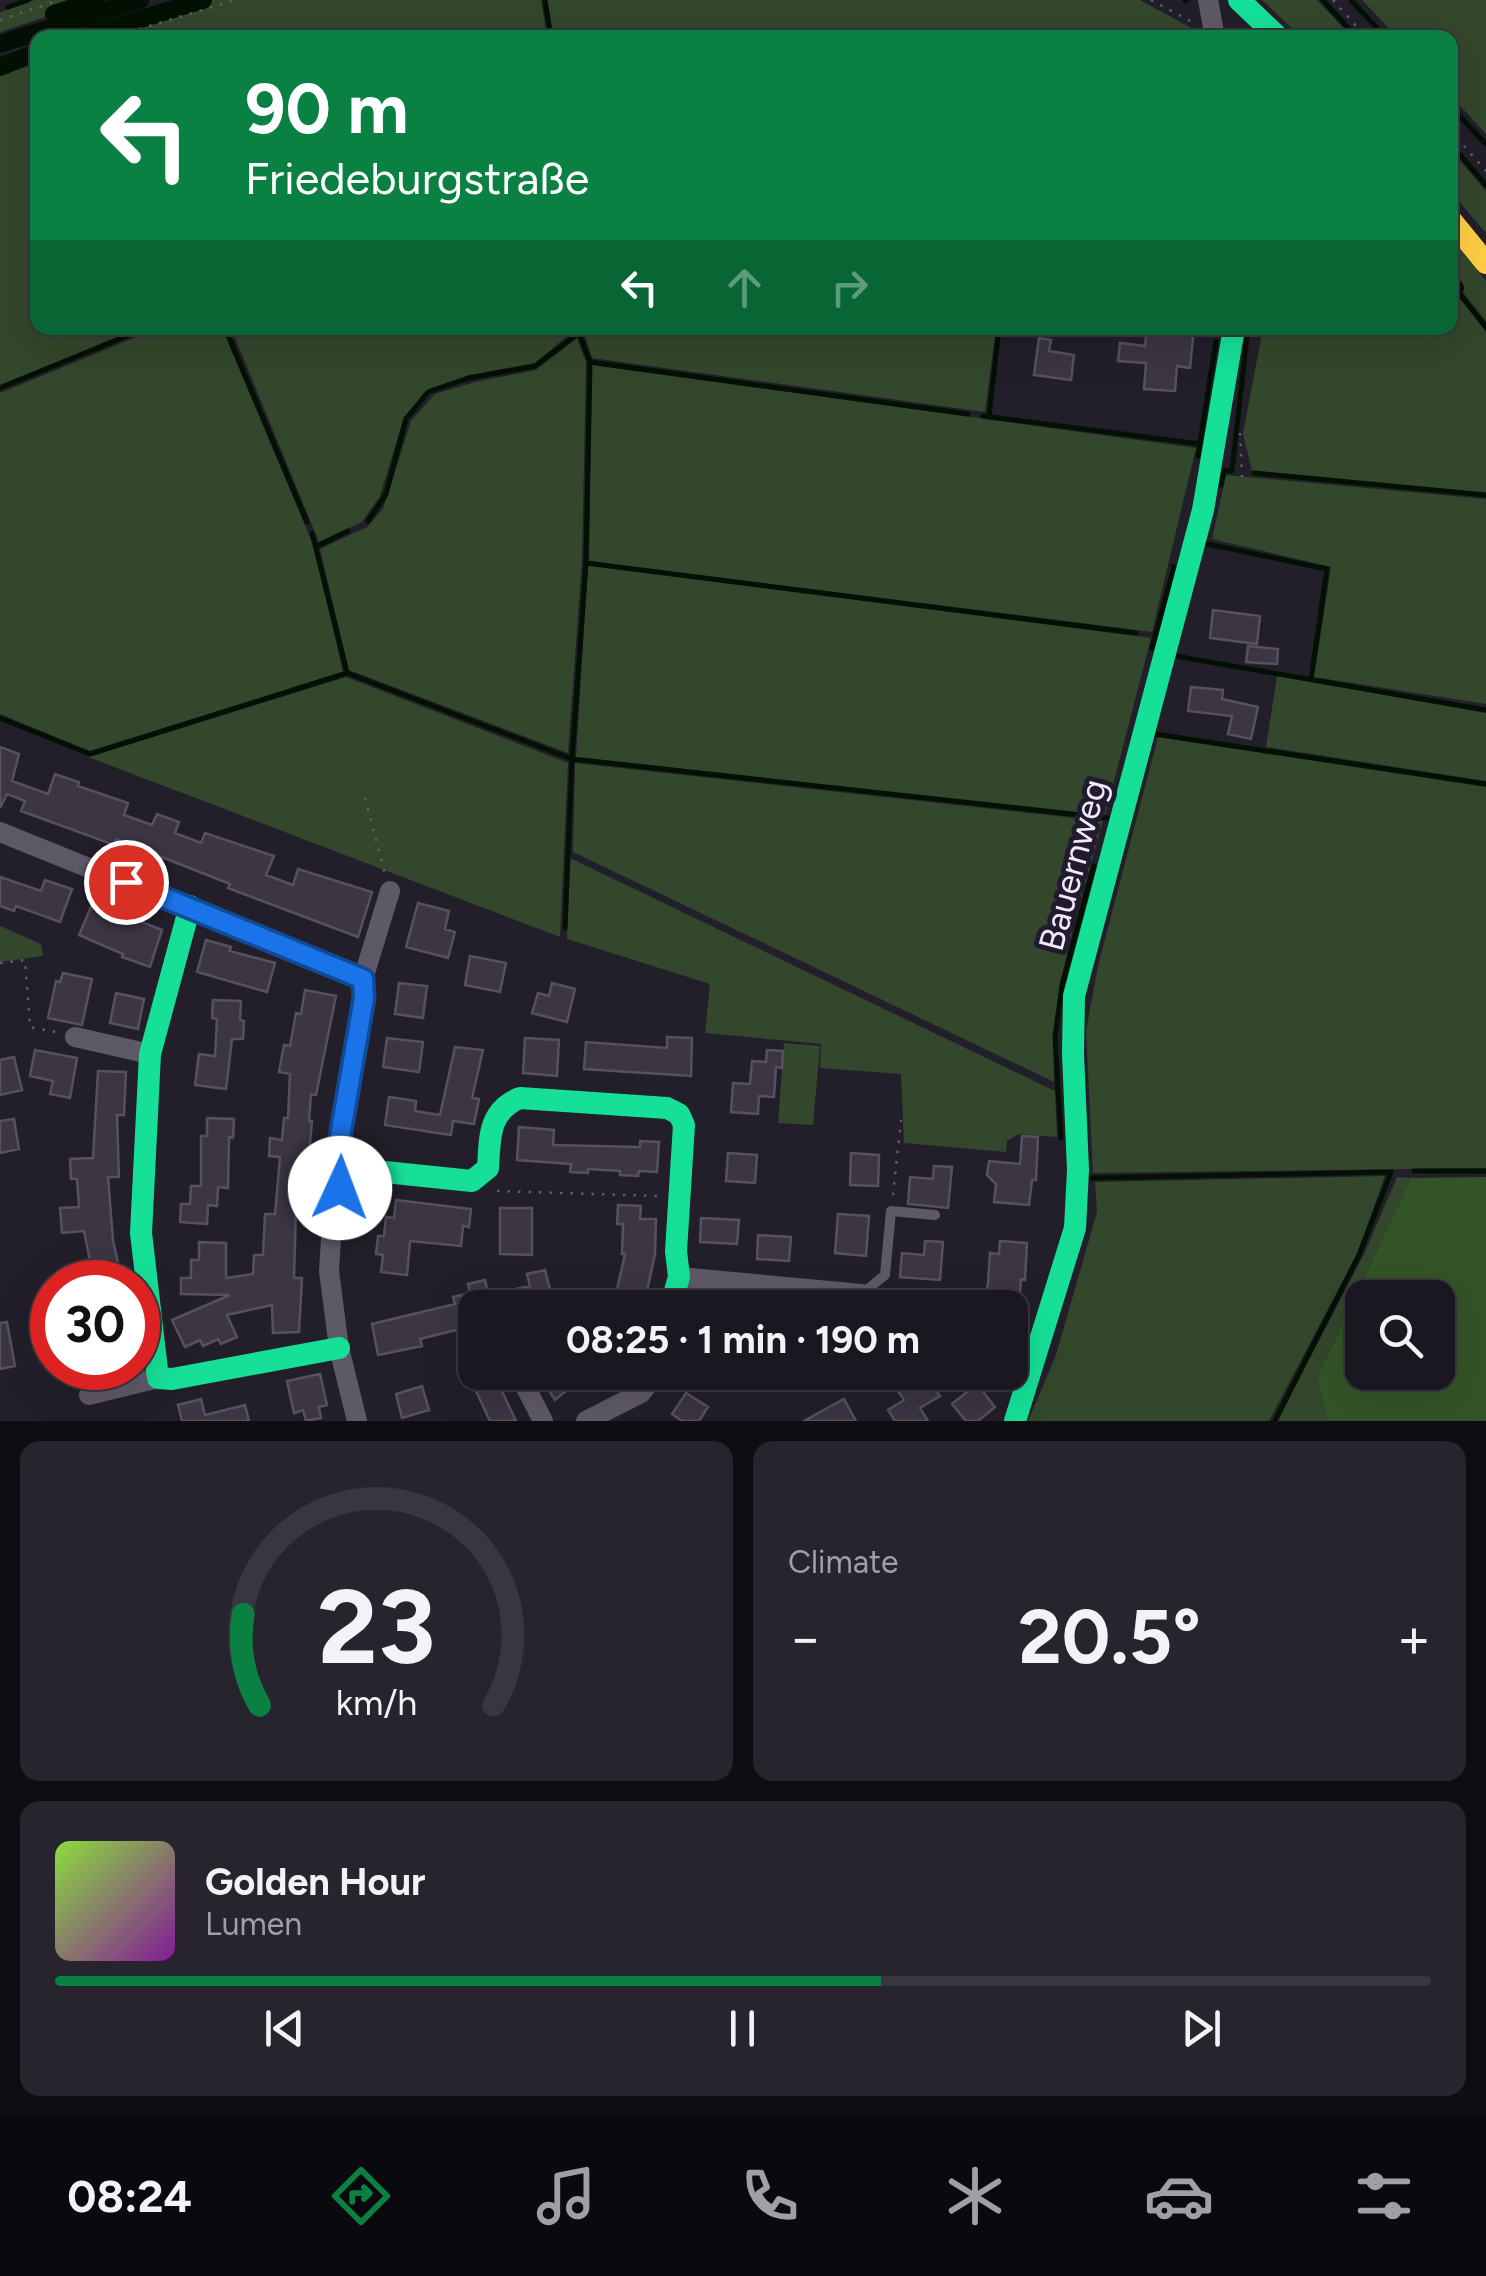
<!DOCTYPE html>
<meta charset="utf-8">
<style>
body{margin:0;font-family:Figtree,sans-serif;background:#27242d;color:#f1f3f6;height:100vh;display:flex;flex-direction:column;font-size:38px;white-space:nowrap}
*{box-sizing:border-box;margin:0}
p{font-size:32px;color:#9f9fa5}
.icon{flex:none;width:55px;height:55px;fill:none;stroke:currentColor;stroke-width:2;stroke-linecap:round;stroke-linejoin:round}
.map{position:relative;height:1421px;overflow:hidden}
.details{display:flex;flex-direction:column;gap:20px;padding:20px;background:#0e0d12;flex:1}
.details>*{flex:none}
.guide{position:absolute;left:30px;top:30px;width:1428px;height:305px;border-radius:20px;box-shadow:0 10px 40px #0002,0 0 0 2px #38363e;background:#0b8043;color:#fff;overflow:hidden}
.controls{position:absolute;left:1345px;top:1280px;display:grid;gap:20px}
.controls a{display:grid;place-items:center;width:110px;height:110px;border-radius:20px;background:#1a1720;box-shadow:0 10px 40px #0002,0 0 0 2px #38363e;font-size:50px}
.speed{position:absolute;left:30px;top:1260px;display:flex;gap:20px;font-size:50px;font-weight:700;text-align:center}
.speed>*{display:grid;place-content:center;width:130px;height:130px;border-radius:50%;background:#1a1720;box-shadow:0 10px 40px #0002,0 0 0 2px #38363e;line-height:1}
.speed .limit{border:15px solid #d22;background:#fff;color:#111}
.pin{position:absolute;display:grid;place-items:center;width:85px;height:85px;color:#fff;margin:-42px;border:5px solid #fff;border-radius:50%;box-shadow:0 2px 10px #0007}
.me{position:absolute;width:110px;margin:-55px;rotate:2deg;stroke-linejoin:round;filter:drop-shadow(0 0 8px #0008)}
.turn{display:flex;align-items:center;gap:35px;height:210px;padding:0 50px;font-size:45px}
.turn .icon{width:130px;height:130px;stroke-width:2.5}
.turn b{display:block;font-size:70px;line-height:85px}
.lanes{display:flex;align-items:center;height:95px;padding:0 50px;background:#0003;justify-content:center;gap:50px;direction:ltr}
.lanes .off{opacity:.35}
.big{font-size:75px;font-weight:700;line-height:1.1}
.details .card{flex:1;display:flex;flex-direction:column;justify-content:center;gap:15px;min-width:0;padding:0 35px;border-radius:20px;background:#27242d}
.details .dial{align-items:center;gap:0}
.dial svg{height:260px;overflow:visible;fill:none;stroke:#38363e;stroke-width:7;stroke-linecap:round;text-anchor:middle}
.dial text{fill:#f1f3f6;stroke:none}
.song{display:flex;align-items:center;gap:30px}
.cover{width:120px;height:120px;border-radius:15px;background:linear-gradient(135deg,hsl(90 70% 55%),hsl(290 70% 35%))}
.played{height:10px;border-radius:5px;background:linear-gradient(90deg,#0b8043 60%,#38363e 60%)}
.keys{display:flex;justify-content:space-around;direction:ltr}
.heat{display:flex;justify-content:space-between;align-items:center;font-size:55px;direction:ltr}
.details .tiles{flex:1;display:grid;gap:20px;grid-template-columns:1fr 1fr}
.card:last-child{grid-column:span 2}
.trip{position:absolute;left:458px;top:1290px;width:570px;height:100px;border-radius:20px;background:#1a1720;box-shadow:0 10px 40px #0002,0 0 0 2px #38363e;font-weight:700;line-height:100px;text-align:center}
.menu{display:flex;height:160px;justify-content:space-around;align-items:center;background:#0a090d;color:#9f9fa5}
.menu .icon{width:70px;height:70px}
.menu .active{color:#0b8043}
.menu b{font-size:45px;color:#f1f3f6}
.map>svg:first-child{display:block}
</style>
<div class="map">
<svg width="1486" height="1421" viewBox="0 0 1486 1421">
<rect width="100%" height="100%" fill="#231f2a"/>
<!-- green -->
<path fill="#33472c" d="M35,0H96L0,32V12Z
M202,0H541L547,37L106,38L102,29Z
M547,0H1140L1195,30L1197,37H553Z
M1262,0H1317L1352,37H1301Z
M1362,0H1486V134L1450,95V38L1397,37Z
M37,52L38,328H139L0,385V67Z
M1450,149L1486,191V233L1450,191Z
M1450,237L1486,281V321L1450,276Z
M1450,291H1454L1486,332V493L1252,471L1243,434L1263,328H1450Z
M158,328H222L314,547L343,672L90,751L0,714V393Z
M231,328H577L535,363L469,375L429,389L404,417L380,496L362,522L319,542Z
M586,328H996L985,412L592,358L584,333Z
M577,338L586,362L582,561L568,753L349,670L320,549L367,527L383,509L411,421L435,394L475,382L536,370Z
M592,365L1196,448L1152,632L589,561Z
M1226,475L1486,499V704L1314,677L1331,567L1212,539Z
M588,565L1151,638L1105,816L576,757Z
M1277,676L1486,713V781L1266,747Z
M346,677L568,763L560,937L88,757Z
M1158,737L1486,787V1168L1093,1173L1086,1031L1098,966Z
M575,763L1103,821C1079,909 1050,990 1054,1082L573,852Z
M570,858L1055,1091L1057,1137L1019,1134L1007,1141L1006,1152L904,1143L901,1074L820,1068L821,1044L705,1033L710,984L567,939Z
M0,926L41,944L43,956L0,962Z
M784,1043L820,1046L813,1125L778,1123Z
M1385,1176L1357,1254L1269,1421H1028L1056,1355L1097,1212L1095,1182Z
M1397,1177L1411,1178L1317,1378L1327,1421H1277L1364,1254Z"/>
<!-- forest -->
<path fill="#335427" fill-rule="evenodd" d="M1486,1177V1421H1327L1317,1378L1411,1178ZM1362,1298H1438V1372H1362Z"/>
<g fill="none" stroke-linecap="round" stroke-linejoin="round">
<!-- stream -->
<path stroke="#031004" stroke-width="5" d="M545,0L551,38
M1185,0L1186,1
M1323,0L1357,38
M1351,0L1386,38
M8,7L28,0
M1201,36V38
M1450,106L1486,144
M1450,143L1486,185
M1450,282L1486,327
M225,328L307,522
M1010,328L1075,330
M590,362L968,414
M0,388L146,328
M983,416L1200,444
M989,417L999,328
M1198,456L1216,341
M1254,473L1486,495
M1221,485L1224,471H1232L1248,328
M368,521L386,494L406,419L428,392L469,378L535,366L579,333L581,328
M312,533L347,673L572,759L1108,818
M1207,544L1327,569L1311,679
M317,546L348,531
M586,563L1136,633
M1152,648L1174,567
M1175,656L1486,710
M0,718L90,754L347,673
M1155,734L1486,784
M565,928L572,759L586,563L590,362L579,333
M1061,1138L1055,1037L1062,985L1094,866
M1414,1171H1486
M1090,1178L1391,1172L1359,1255L1275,1421"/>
<!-- canal -->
<path stroke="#031004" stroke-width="18" d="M54,14L96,0
M79,38L203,0
M0,44L140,0
M0,67L38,52
M1450,287L1455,288"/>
</g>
<!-- building -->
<path fill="#3b3544" stroke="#56525d" stroke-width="2.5" d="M1147,328H1194L1190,368L1177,366L1175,391L1144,389L1146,363L1118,361L1120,343L1145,346Z
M1039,338L1051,340L1049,351L1074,355L1071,380L1034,375Z
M1213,610L1260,616L1257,644L1210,638Z
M1248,646L1278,649L1277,664L1246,662Z
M1191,687L1223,690L1222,699L1258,707L1251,739L1228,734L1232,716L1188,711Z
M0,747L19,754L12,781L48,794L55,774L79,782L78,786L128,803L124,815L152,825L157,814L179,822L175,833L201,843L205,833L274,856L266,875L293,885L298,869L372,892L358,937L228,888L230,884L116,839L114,845L21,811L25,801L7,794L0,808Z
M0,877L41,891L45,880L72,889L60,922L16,906L14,911L0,906Z
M93,902L162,930L150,967L122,957L123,954L79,935Z
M418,903L449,911L445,929L455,932L448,958L406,947Z
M206,940L231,947L230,951L275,963L267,992L197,972Z
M470,956L506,963L500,992L465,985Z
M63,973L92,979L82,1025L48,1018L56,981L60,982Z
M399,983L427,986L423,1018L395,1014Z
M552,983L575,989L567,1022L532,1013L538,993L549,996Z
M305,990L336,996L316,1095L311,1094L309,1121H312L304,1210H296L294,1278H302L299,1332L273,1333L272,1305L227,1315L237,1337L221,1344L218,1339L203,1346L200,1340L185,1347L172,1320L230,1295L181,1294V1278H191V1260H199V1242L226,1243V1278L253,1274L254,1255H263L265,1214H275L280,1157L269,1156L270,1138L282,1140L284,1118H288L290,1074L279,1072L284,1045L290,1046L296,1013L301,1014Z
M116,993L144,999L138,1029L110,1023Z
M213,1000L241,1001L240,1020L244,1021L243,1039H232L226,1089L195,1085L199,1054L215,1056L217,1019L212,1018Z
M667,1037L692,1038L691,1076L584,1069L586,1042L667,1048Z
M387,1038L423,1042L419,1072L383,1067Z
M525,1038L559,1040L557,1076L523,1073Z
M455,1047L483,1050L472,1098L479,1099L474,1124L453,1121L451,1135L385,1125L389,1097L416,1101L415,1111L440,1115Z
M35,1050L77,1058L70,1098L50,1094L53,1081L30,1076Z
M767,1050L783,1051L782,1068L776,1067L774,1097L759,1096L758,1114L731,1112L733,1083L750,1084L752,1061L766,1062Z
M14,1057L22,1090L0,1095V1060Z
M98,1071L126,1072L124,1115H117L119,1177H108L113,1240L121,1276L94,1281L84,1231L62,1233L60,1208L79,1207L77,1179H71L70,1159L93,1158Z
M207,1118L234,1119L233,1138L229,1137L228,1188L218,1187L217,1206L208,1205L207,1224L180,1222L181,1204H190L191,1186H201V1136H207Z
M14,1119L19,1149L0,1153V1121Z
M519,1127L554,1130L553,1145L640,1147V1141L659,1142L657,1172L639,1171L638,1176L620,1175V1171L588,1169V1173L570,1172L571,1164L517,1160Z
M1022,1136L1038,1137L1036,1180H1032L1029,1205L994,1202L996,1184L987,1175L989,1161L1020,1164Z
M728,1153L757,1155L755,1183L726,1181Z
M851,1153L879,1155L878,1186L850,1185Z
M934,1166L952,1167L948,1208L908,1204L910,1177L933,1179Z
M396,1200L471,1209L469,1227L463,1226L461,1246L410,1241L407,1275L381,1272L383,1255L376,1254L378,1236H384L386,1217L394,1218Z
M618,1205L641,1206L640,1219H656L655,1254L645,1300L616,1294L625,1254H622L623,1224H617Z
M500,1208H532V1255L500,1254Z
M838,1214L869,1216L866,1256L835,1253Z
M701,1218L739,1220L737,1244L700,1242Z
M758,1235L791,1237L789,1261L757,1259Z
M925,1241L943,1242L940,1280L900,1277L902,1253L924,1255Z
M1000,1241L1027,1243L1025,1280L1021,1279L1020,1293H1016L1012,1308H982L988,1284L990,1253L999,1254Z
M545,1270L552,1297L534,1301L535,1308H517L512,1290L530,1286L527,1274Z
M485,1280L491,1305L475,1308V1318L459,1322L460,1329L420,1339L422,1346L378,1355L372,1324L455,1304L453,1297L470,1293L468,1284Z
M7,1322L15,1366L0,1369V1323Z
M467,1372H493L516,1421H490Z
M537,1372H589L555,1400Z
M320,1374L327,1405L319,1407L321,1418L306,1421L303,1410L294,1413L287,1381Z
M925,1374L940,1396L920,1408L928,1421H895L888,1410L904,1400L898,1391Z
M977,1384L995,1407L978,1421H966L952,1404Z
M422,1386L429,1410L402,1418L396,1394Z
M686,1393L708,1407L699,1421H682L672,1414Z
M201,1399L205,1415L245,1405L249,1421H182L178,1405Z
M844,1399L856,1421H804L829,1407Z"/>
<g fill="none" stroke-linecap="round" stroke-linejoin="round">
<!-- path -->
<path stroke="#625e69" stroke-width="2.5" stroke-dasharray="2.5 8" stroke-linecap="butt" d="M1151,0L1192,22
M1333,0L1367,38
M0,20L60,0
M109,38L236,0
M1450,130L1486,171
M1240,433L1242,477
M365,798L385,874
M0,963L25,960L30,1027L55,1032
M497,1191L659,1196
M893,1195L901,1120"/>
<!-- lane -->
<path stroke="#5e5966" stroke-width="10" d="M862,1294L885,1275L891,1211L935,1215
M504,1307L505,1308"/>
<!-- street -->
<path stroke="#5e5966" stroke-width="20" d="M1208,0L1215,38
M0,832L363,979
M75,1037L150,1054
M679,1277L862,1294
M518,1372L543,1421
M89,1395L158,1378
M357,1421L339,1348L329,1271L333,1207L346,1168L341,1137L364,998L363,979L390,891
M586,1421L641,1393L658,1372"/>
<!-- fast -->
<path stroke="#16e098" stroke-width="22" d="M1239,0L1279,38
M190,906L150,1054L141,1233L158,1378L172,1379L339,1348
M346,1168L472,1181L488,1168C490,1138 488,1111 520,1098L667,1108L679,1114L684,1125L676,1251L679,1277L670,1308
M1015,1421L1075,1228L1078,1170L1073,1054L1074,996L1203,510L1234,328"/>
<!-- slow -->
<path stroke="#ffcf43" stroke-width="22" d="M1450,219L1486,263"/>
</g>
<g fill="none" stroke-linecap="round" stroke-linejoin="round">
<!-- route casing -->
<g stroke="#114b97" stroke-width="25">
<path id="route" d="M126,882L363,979L364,998L340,1137L346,1168L340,1188"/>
</g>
<!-- route -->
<use href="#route" stroke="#1a73e8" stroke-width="18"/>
</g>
<g text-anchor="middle" stroke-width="10" stroke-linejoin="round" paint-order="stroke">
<!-- street labels -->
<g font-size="35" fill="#f0eaf9" stroke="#221a2f">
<text transform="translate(1073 865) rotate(-75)" y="12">Bauernweg</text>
</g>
</g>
</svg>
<div class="controls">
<a><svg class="icon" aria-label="search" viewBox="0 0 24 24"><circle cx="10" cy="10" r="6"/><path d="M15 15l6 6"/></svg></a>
</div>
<div class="speed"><div class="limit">30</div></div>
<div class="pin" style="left:126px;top:882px;background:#d93025"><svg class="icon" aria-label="arrive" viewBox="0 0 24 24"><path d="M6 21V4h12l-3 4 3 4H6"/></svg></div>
<svg class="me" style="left:340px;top:1188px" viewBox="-20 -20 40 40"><circle r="19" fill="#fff"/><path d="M0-13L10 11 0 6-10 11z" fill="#1a73e8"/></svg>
<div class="trip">08:25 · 1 min · 190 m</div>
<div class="guide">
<div class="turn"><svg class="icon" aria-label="left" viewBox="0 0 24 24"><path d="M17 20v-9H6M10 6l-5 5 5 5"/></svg><div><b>90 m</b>Friedeburgstraße</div></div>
<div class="lanes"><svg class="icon" aria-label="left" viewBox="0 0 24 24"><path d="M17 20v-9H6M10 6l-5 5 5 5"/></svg><svg class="icon off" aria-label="ahead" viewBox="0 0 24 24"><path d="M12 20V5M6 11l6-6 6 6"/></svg><svg class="icon off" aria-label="right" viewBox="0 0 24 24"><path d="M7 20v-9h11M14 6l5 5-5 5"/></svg></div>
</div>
</div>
<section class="details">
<div class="tiles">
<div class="card dial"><svg viewBox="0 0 100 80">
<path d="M14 69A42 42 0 1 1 86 69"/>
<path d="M14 69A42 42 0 0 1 9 41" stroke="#0b8043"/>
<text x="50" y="56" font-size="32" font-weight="700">23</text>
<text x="50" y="72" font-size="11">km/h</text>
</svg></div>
<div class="card"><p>Climate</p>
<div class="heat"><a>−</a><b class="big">20.5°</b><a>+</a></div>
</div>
<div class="card">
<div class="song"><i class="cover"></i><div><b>Golden Hour</b><p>Lumen</p></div></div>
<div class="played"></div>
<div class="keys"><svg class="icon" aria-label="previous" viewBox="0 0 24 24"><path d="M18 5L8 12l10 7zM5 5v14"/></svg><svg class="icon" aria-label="pause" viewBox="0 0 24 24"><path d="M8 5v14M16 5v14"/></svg><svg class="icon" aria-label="next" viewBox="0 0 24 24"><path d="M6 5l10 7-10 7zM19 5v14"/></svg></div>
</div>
</div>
</section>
<nav class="menu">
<b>08:24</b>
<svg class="icon active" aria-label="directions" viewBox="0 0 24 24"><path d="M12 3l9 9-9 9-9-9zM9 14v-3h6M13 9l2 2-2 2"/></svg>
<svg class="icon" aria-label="music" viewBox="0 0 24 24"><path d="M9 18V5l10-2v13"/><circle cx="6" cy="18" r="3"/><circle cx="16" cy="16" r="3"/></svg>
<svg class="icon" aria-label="phone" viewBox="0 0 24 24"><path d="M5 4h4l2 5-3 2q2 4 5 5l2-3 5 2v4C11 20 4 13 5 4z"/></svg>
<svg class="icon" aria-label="climate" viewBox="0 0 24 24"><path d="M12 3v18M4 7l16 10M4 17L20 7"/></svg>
<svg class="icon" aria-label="car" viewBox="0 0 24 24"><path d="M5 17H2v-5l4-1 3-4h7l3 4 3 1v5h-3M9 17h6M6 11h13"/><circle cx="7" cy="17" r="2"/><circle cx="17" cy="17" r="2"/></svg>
<svg class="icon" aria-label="filters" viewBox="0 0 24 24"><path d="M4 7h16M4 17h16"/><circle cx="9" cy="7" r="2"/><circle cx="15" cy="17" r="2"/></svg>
</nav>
